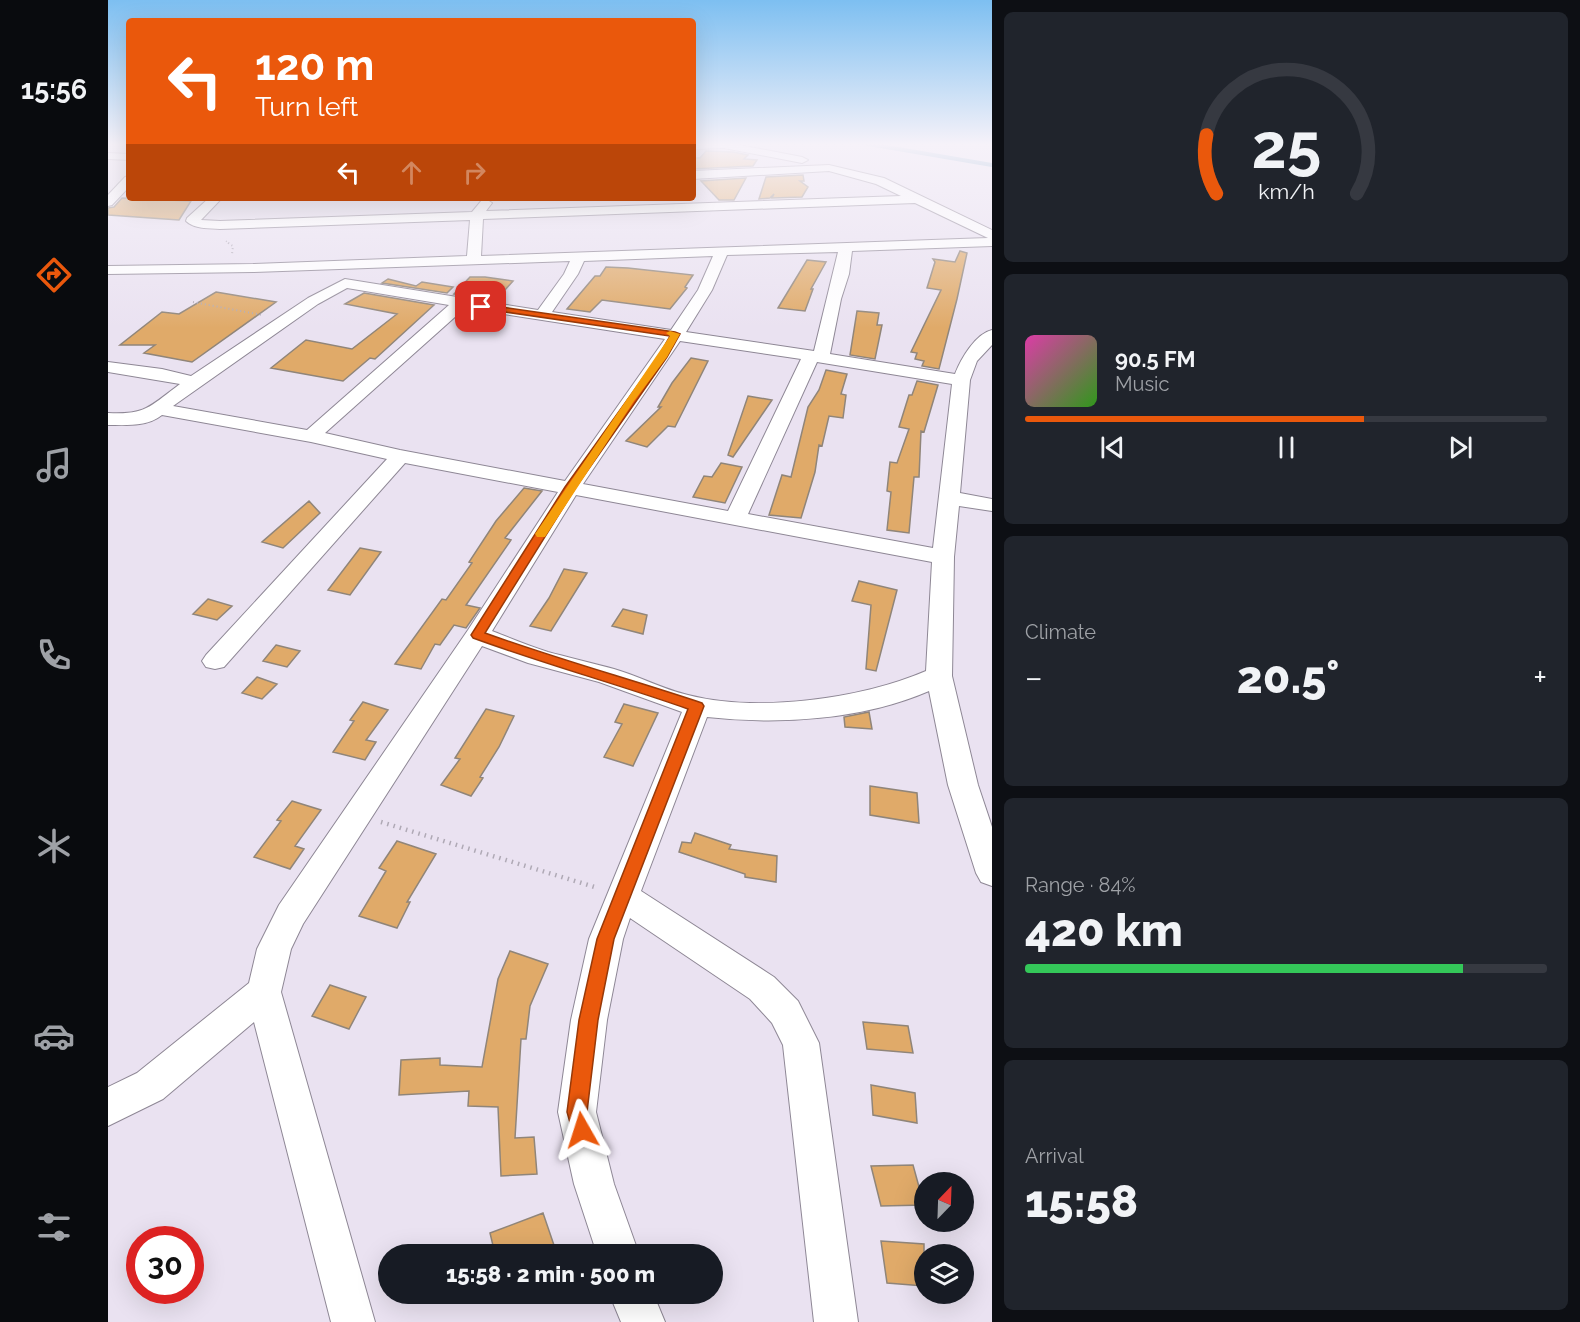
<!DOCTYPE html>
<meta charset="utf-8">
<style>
body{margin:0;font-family:Raleway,sans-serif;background:#20242c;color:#f1f3f6;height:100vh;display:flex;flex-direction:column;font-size:22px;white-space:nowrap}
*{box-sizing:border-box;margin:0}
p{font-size:20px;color:#9ea1a6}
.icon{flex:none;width:33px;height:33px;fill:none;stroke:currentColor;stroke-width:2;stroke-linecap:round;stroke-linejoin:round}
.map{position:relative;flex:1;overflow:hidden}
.side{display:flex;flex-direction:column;gap:12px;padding:12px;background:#0d0f14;width:588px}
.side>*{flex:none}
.guide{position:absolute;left:18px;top:18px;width:570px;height:183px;border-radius:6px;box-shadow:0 6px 24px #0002;background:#ea580c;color:#fff;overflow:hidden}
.needle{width:39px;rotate:23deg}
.controls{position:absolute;left:806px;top:1172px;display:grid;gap:12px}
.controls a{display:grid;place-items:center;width:60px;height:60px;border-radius:50%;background:#171b24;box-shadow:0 6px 24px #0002;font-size:30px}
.speed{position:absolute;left:18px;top:1226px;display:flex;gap:12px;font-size:30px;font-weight:700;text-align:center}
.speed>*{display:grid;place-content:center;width:78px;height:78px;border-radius:50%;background:#171b24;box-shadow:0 6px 24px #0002;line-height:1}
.speed .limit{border:9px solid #d22;background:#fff;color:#111}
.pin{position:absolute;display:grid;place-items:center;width:51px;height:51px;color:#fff;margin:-26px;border-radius:12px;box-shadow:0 3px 9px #0006}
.me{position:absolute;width:66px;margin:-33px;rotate:354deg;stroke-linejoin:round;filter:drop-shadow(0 0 4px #0008)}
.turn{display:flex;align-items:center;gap:21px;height:126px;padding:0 30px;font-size:27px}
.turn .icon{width:78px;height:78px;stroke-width:2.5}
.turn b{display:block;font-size:42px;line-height:51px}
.lanes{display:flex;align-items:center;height:57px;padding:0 30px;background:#0003;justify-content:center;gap:30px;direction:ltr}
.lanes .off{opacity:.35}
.big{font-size:45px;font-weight:800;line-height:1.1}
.side .tile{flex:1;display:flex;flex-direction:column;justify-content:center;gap:9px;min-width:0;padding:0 21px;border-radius:9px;background:#20242c}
.side .dial{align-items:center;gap:0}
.dial svg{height:156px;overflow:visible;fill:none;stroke:#363941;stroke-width:7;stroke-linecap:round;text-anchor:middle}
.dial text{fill:#f1f3f6;stroke:none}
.song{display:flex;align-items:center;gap:18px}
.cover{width:72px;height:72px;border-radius:9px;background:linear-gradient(135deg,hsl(320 70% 55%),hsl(110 70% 35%))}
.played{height:6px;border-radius:3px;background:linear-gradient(90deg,#ea580c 65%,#363941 65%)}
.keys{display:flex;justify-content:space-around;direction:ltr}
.heat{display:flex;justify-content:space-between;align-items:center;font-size:33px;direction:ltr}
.charge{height:9px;border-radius:4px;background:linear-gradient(90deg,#34c759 84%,#363941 0)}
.trip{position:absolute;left:270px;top:1244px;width:345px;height:60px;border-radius:30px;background:#171b24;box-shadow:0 6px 24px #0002;font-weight:800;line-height:60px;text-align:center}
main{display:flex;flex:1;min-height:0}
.tabs{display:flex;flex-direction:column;width:108px;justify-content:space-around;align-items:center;background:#090b0e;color:#9ea1a6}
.tabs .icon{width:42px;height:42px}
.tabs .on{color:#ea580c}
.tabs b{font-size:27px;color:#f1f3f6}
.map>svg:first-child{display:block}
</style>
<main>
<nav class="tabs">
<b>15:56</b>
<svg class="icon on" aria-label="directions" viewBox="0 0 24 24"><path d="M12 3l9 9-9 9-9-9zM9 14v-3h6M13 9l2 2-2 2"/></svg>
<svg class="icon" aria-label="music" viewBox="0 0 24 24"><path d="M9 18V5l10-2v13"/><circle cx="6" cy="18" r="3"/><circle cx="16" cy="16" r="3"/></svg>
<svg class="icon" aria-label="phone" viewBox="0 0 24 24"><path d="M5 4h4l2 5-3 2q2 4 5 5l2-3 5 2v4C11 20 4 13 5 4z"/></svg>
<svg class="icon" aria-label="climate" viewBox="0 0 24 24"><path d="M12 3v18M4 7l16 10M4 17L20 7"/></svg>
<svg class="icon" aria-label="car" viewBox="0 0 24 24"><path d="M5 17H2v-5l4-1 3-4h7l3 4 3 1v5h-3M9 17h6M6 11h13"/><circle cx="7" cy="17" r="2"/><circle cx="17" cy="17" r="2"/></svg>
<svg class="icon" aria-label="filters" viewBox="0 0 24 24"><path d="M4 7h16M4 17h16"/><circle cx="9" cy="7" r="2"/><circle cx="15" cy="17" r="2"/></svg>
</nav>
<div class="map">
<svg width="884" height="1322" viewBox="0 0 884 1322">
<rect width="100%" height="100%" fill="#eae2f1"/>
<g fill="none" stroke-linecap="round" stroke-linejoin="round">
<!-- stream -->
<path stroke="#669ec0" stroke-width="4" d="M755,143L884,165"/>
</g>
<!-- building -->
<path fill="#e0aa69" stroke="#908579" stroke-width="1.5" d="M598,151L625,152L640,155L636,159L649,160L645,166L585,169V158H592Z
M695,175L696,181H692L700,187L694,197L664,198L666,194L662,198L651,199L658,177Z
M638,178L626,200H611L593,181Z
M14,198L83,201L71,220L0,215V208L6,207Z
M852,251L859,253L849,299L831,369L814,366L816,361L807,359L809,353L803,352L833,290L819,288L827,262L825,259L847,262Z
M699,260L718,262L703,289H705L697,311L670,308Z
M498,267L520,268L585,275L577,287L579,288L562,309L494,300L482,312L459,309L487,276H492Z
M362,277H377L405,281L387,301L346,294Z
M280,279L308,286L314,282L345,287L339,293L274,283Z
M108,292L168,302L84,362L36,353L47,345H12L54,312L71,314Z
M256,293L326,305L267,359L262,358L235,381L163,368L198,340L244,349L289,314L237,304Z
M749,311L771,313L769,325H774L767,359L742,355Z
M583,358L600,361L567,427L560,426L539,447L518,441L553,407H550L564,383Z
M718,370L739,374L733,394L738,395L735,418L721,416L714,446L711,445L707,472L693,518L661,515L674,475L683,477L700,407L711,390Z
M809,381L830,385L816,432L813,431L811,477H806L801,533L779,530L783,492L779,491L782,462L789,463L801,429L791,427L801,395H804Z
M640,396L664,400L625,457L620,455Z
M613,463L634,467L617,503L585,497L596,476L604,477Z
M416,488L434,491L397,538L403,540L358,605L372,608L358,628L346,625L332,645L327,644L313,669L287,664L334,599L338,600L364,563L361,562L388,521Z
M201,501L212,513L175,548L154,542Z
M252,548L273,552L242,595L220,590Z
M456,569L479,573L443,631L422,626L441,598Z
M751,581L789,590L768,671L758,669L763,605L744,601Z
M100,599L124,606L109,620L85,614Z
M515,609L539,615L535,634L504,626Z
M168,645L192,651L179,667L155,661Z
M149,677L169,684L154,699L134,693Z
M255,702L280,710L258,740L268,742L257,760L225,752L246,721L242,720Z
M516,704L550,713L525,766L496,757L514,724L507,722Z
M378,709L406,716L391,747L372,777L375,778L363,796L333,785L352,759L347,758Z
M761,712L764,729L737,727L736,717Z
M762,786L809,793L811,823L762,815Z
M184,801L213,810L187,846L196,849L182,869L146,857L173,821L169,820Z
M587,833L623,845L621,849L669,856L668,882L637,877V874L571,852L574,842L583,843Z
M289,841L328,854L299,902H302L289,928L251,916L278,871L271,868Z
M402,951L440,964L422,1006L418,1039H413L407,1138L426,1137L429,1174L393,1176L390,1107L360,1106L361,1091L291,1095L293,1060L332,1058V1065L374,1067L390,979Z
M222,985L258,997L241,1029L204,1016Z
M755,1022L800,1026L805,1053L759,1049Z
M763,1085L807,1093L809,1123L765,1115Z
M805,1165L816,1205L773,1206L763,1166Z
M435,1213L449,1254H387L382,1233Z
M773,1241L816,1244V1286L779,1283Z"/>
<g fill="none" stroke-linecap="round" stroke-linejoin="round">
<!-- minor casing -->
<g stroke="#8e8795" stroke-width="2">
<path id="minor" d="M585,143H621L694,157L700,160L694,163L616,148L585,149Z
M0,153L21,154V160L0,159Z
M721,165L776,178L884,230V246L744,251L741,274L733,299L722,354L847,374C853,359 867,334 884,330V345L869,361L862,380L852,493L884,499V511L851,506L846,557L844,676L870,785L884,827V886L873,882L868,873L840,785L821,691C754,720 671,725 599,717L533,891L666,977L690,1001L711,1043L750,1322H706L675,1045L664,1023L642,999L522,918L515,939L499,1020L488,1112L506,1184L531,1254H489L466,1184L450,1112L463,1020L481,939L574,712L491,682L420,663L374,646L195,924L183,949L173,992L267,1322H223L146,1022L55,1099L0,1126V1087L29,1073L141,983L149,949L171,905L360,630L450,492L297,463L116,667L107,669L98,667L94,661L98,655L279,459L203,442L54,415C39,427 18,425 0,425V413C39,415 42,406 72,384L0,372V362L54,369L83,376L200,298L237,279L430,310L456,274L462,261L145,272L0,274V266L145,264L359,256L362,220L112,229C100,228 86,229 78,221L79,218L101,198H114L93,220L112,221L364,212L374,200L378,199L384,203L378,211L793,196L768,184L721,171L585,179V171ZM807,203L880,238L373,256L375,219ZM730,252L706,351L578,332L604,290L619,255ZM605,256L590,290L563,330L444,312L470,274L476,261ZM239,288L341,305L199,430L65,406L210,304ZM357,308L557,339L457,481L292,450L217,433ZM572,341L693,359L620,511L475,484ZM709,362L844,384L825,548L640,514ZM468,495L824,562L818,671C753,699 649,713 580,695C554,689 531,676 506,669C484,663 462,658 440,652C421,646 402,638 384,631Z
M21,176V187L4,205L0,206V195L17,177Z
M501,1293H545L557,1322H513Z"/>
</g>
<!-- path-far2 -->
<path stroke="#afa9b5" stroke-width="1.5" stroke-dasharray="1 2" stroke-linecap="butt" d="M118,241L122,244"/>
<!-- path-far1 -->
<path stroke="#afa9b5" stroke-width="2" stroke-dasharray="1 3" stroke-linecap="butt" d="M120,243L125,246L124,254
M85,302L154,315"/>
<!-- path -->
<path stroke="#afa9b5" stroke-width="4.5" stroke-dasharray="1.5 5" stroke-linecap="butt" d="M273,822L490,888"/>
<!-- minor -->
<use href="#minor" fill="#fff" fill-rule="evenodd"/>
</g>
<!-- sky -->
<linearGradient id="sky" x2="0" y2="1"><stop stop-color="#7dbff1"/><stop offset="0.44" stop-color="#f6f2f9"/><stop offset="1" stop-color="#f6f2f9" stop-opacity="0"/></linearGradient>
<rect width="884" height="328" fill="url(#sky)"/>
<!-- route -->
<path fill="#ea580c" stroke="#983908" stroke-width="1.5" d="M373,304L567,332L572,334L559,357L468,487L377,633C449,659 522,679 594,703L596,706L506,939L490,1020L479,1112L484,1130L481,1137L474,1140L466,1137L459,1112L471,1020L489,939L580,709C509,684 436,664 365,638L363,635L457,487L550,357L562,336L370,308V305Z"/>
<!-- slow -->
<path fill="#f59e0b" d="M562,331L572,334L559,357L526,401L437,537H429L427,534L562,336L558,333Z"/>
</svg>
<div class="controls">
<a><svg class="needle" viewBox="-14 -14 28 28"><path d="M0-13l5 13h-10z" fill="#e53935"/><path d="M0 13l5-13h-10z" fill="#9ea1a6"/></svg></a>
<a><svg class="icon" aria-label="layers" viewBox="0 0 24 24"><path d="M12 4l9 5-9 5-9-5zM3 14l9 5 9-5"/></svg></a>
</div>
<div class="speed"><div class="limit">30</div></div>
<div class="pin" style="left:373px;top:307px;background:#d93025"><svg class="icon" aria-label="arrive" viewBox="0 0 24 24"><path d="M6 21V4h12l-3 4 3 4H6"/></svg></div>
<svg class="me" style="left:474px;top:1130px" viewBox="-20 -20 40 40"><path d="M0-17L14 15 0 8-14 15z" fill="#ea580c" stroke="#fff" stroke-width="4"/></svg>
<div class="trip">15:58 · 2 min · 500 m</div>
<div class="guide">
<div class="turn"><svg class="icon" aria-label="left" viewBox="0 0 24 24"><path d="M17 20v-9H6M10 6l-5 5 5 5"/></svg><div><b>120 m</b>Turn left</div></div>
<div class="lanes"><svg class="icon" aria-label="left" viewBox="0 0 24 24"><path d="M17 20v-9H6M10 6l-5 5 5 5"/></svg><svg class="icon off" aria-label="ahead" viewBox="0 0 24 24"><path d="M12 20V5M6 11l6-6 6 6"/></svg><svg class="icon off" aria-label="right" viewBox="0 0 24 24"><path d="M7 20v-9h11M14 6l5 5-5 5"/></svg></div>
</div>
</div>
<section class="side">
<div class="tile dial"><svg viewBox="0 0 100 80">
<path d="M14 69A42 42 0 1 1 86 69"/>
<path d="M14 69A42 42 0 0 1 9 39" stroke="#ea580c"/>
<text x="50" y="56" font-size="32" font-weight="700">25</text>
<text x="50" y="72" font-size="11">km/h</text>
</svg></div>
<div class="tile">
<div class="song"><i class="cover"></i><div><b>90.5 FM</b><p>Music</p></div></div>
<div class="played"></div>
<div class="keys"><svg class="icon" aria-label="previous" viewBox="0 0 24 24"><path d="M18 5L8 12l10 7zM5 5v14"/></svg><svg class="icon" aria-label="pause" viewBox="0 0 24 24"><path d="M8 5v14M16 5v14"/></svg><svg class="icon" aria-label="next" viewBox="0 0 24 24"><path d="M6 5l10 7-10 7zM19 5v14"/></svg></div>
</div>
<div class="tile"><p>Climate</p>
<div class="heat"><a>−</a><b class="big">20.5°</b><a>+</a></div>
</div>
<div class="tile"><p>Range · 84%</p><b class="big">420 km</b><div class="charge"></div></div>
<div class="tile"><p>Arrival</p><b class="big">15:58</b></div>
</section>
</main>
